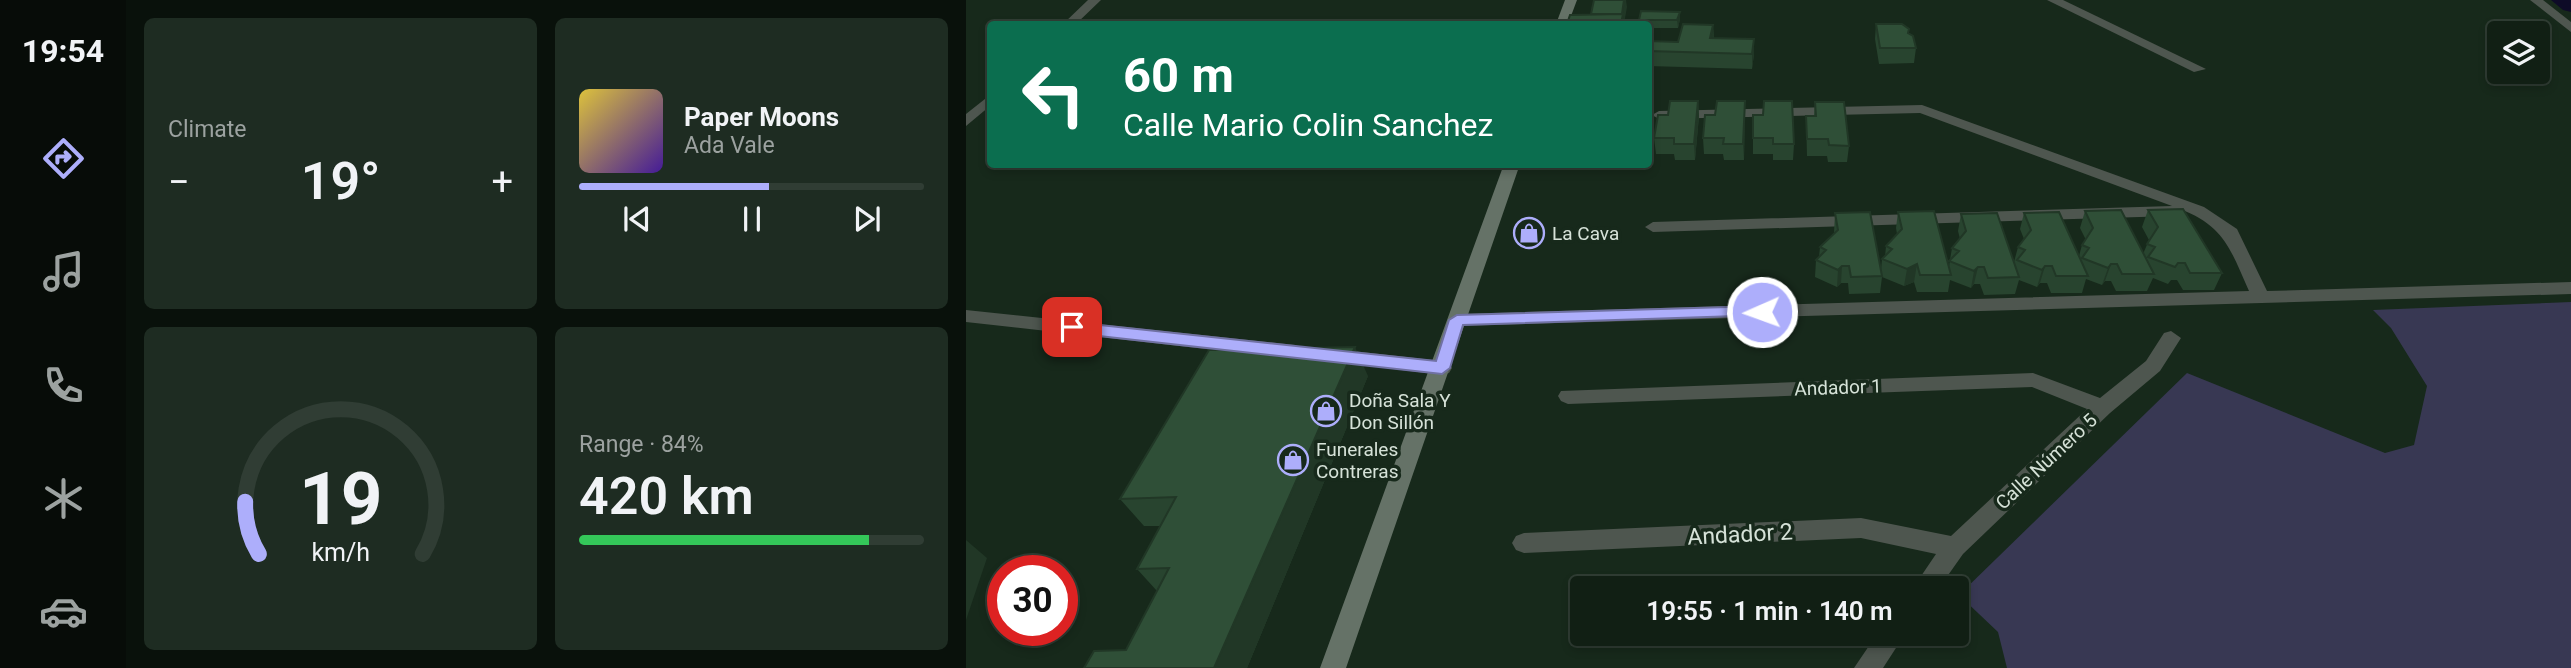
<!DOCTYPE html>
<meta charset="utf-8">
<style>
body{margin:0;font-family:Roboto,sans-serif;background:#1e2c22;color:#f1f3f6;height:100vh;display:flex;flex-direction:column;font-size:26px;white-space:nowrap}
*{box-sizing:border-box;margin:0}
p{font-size:23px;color:#9ca2a0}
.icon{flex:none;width:38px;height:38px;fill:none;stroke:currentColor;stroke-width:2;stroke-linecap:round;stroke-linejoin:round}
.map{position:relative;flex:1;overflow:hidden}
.sheet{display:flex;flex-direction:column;gap:18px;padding:18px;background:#09110b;width:840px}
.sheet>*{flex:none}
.top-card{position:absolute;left:21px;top:21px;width:665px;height:147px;border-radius:7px;box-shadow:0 4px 10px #0003,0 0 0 2px #303d34;background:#0b6e4f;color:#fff;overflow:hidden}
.fabs{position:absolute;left:1521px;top:21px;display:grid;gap:14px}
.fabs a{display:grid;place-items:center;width:63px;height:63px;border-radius:7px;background:#111f14;box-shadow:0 4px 10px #0003,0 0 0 2px #303d34;font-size:35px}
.speed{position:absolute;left:21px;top:555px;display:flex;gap:14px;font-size:35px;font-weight:700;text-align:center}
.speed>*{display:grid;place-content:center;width:91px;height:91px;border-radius:50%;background:#111f14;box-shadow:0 4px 10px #0003,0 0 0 2px #303d34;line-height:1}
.speed .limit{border:10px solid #d22;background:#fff;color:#111}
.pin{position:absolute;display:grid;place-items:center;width:60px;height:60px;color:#fff;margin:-30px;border-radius:14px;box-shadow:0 4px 10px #0006}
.me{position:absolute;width:77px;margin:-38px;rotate:268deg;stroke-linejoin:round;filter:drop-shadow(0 0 5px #0008)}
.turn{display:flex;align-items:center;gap:24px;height:147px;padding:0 21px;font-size:32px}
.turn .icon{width:91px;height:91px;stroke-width:2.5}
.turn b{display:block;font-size:49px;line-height:60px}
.big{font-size:52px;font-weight:600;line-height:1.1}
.sheet .widget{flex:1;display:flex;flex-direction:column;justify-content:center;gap:10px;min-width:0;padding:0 24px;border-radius:10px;background:#1e2c22}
.sheet .dial{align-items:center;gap:0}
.dial svg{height:182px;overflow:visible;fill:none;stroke:#303d34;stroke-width:7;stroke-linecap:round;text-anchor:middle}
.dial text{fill:#f1f3f6;stroke:none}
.song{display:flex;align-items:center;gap:21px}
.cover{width:84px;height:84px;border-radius:10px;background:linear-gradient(135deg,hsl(50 70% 55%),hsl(260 70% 35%))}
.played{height:7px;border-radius:4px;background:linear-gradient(90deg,#adaefb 55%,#303d34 55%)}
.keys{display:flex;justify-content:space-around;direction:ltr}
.heat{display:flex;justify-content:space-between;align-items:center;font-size:38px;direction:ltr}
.charge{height:10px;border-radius:5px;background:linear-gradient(90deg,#34c759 84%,#303d34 0)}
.sheet .tiles{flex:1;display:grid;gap:18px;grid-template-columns:repeat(2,1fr)}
.trip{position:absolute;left:604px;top:576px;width:399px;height:70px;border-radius:7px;background:#111f14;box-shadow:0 4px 10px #0003,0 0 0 2px #303d34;font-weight:600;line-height:70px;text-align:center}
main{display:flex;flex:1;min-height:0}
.tab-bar{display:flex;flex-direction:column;width:126px;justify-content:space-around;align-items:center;background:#070c08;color:#9ca2a0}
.tab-bar .icon{width:49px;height:49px}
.tab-bar .current{color:#adaefb}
.tab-bar b{font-size:32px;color:#f1f3f6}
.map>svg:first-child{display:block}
</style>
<main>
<nav class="tab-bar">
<b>19:54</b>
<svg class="icon current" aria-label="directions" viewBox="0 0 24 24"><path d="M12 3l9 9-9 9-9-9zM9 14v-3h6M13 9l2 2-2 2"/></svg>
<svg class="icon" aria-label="music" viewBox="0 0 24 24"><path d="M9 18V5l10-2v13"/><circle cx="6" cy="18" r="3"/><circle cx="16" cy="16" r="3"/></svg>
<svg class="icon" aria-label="phone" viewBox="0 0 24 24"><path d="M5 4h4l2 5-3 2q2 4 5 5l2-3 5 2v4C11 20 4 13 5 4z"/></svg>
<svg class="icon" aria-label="climate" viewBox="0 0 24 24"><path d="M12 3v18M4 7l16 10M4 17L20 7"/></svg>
<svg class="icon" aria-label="car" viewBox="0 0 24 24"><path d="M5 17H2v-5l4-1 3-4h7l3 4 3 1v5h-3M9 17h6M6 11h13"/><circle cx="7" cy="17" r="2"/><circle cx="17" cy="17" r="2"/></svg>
</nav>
<section class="sheet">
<div class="tiles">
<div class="widget"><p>Climate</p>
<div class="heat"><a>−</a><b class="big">19°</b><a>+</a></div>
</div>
<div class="widget">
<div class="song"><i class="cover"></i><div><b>Paper Moons</b><p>Ada Vale</p></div></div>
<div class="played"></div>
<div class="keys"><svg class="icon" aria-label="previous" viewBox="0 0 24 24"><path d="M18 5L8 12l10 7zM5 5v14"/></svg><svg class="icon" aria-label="pause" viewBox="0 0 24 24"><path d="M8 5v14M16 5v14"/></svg><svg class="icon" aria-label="next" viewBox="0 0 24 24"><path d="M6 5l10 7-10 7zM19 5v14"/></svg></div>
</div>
<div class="widget dial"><svg viewBox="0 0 100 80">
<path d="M14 69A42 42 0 1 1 86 69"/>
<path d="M14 69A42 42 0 0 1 8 46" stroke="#adaefb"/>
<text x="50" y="56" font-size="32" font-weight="700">19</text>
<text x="50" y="72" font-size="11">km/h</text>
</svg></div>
<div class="widget"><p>Range · 84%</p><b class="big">420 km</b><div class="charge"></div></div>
</div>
</section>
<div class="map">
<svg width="1605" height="668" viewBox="0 0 1605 668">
<rect width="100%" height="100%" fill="#17291b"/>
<!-- green -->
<path fill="#383853" d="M1605,302V668H1041L1032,632L993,595L1221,373L1419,453L1448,445L1461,386L1425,328L1407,310Z"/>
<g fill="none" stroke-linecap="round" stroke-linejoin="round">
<!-- canal -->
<path fill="#0e0b27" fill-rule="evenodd" d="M1585,0H1605V12L1597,10Z"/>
<!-- service -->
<path fill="#4e564f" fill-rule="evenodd" d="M1081,0H1097L1240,69L1228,72Z"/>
<!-- minor -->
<path fill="#4e564f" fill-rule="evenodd" d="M122,0H135L110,24H97Z
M1564,0H1577L1605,22V32Z
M24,95V106L0,126V114Z
M956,105L1238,207L1271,229L1301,291L1605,282V294L491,326L482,320L491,314L1283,291C1265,251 1259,226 1214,209L1213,215L1207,216L687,232L679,227L687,222L1206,206L954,113L693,119L686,115L693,111Z
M0,310L329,345L339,352L329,359L0,322Z
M1205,331L1215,338L1194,371L1144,413L997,554L973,588H947L970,554L895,538L558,553L550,550L546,543L550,536L558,533L895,518L985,536L1121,409L1066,387L602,404L595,401L592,396L595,391L1067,373L1134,398L1180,361L1198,333Z
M369,349L476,361L483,363L486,368L483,373L476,375L362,361L359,356L362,351Z
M911,634H939L917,668H888Z"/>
<!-- secondary -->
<path fill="#657267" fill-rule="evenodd" d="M599,0H611L602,24H590Z
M538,164H554L380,668H354Z"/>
</g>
<!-- wall -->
<path fill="#28442f" d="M714,12V19L712,28H682V24H673V20Z
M910,24L943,33L950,48L948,63L913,64L909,39Z
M747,25L748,38L788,39V54L786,69L682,66V41L712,42Z
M732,101L733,116L729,160H709L708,154H690L688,138L702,115Z
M779,101L778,160H758L757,154H738L737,138L749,115Z
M849,102L883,146L881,162H862L861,156H841L840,116H848Z
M797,115L828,144L827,160H807V154H787V138Z
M1182,210L1256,273L1248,290H1217L1211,280H1205L1202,284L1187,278L1181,291H1150L1145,281H1139L1136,285L1120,279L1116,293H1085L1081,283H1074L1071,287L1053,280L1049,294L1018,295L1014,284H1008L1005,288L984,280L982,292H951L948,282L938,286L916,277L914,293L883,294L882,283H875L871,287L849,277L850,260L853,257L854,247L868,233L869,213L915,270L916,259L919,257L920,246L931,234L930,228L932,212L983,266L986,248L994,239L992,231L995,214L1048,262L1052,247L1058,239L1054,229L1058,213L1113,256L1116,245L1120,240L1114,228L1119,211L1177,254L1183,240L1176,227Z
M402,376L281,668H118L160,650L191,591L171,569L195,526H178L154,499Z"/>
<!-- shaded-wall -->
<path fill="#213726" d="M658,0H660L661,7L658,24H655Z
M714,12V19L712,28L711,20Z
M747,25L748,40L745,53L744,38Z
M788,39V54L786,69V54Z
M732,101L733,116L729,160L728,144Z
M779,101V116L778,160L777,144Z
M951,264L948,282L938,286L941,269Z
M1145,264L1139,281L1136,285L1142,268Z
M876,266L875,283L871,287L872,270Z
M1079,266L1074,283L1071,287L1076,270Z
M1012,267L1008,284L1005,288L1008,271Z
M389,347L402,376L281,668H248Z
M0,540L21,558L0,620Z"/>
<!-- building -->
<path fill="#2f4f37" stroke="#213726" stroke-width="2" d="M628,0H658L656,14H625Z
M675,11L714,12L711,20H673Z
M657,14L655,24H601L604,15Z
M717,24L747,25L744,38L788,39L786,54L682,51V41L712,42Z
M910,24H936L943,29L942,33L947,36L950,48H914Z
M704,101H732L728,144H708V138H688L692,115H702Z
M751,101H779L777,144H757L758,138H737L739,115H749Z
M798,101H826L828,144H807V138H787V115H797Z
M849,102H878L883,146L863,145L862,139H841L840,116H850Z
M1217,209L1256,273H1224L1219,263H1212L1209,267L1182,257L1189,247L1181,244L1192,227L1182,210Z
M1155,210L1188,274H1156L1151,264H1145L1142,268L1116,258L1123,248L1116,245L1127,228L1119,211Z
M968,211L985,275H954L951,264L941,269L916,259L926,249L920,246L936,229L932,212Z
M904,212L916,276L885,277L883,266H876L872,270L850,260L860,250L854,247L872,230L869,213Z
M1093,212L1122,276H1090L1086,266H1079L1076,270L1051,260L1059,250L1052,247L1065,230L1058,213Z
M1031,213L1053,277L1022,278L1018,267H1012L1008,271L983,261L993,251L986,248L1000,231L995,214Z
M389,347L248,668H118L128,651L160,650L203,568L171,569L210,497L154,499L243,350Z"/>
<!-- route -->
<path fill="#adaefb" stroke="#7071a3" stroke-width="2" d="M796,306L804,312L802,315L497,325L484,368L476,374L106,333L98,327L106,322L470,361L483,320L491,315Z"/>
<!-- icons -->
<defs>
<g id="shop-ring" transform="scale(1.575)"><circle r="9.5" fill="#17291b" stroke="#adaefb" stroke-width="1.5"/><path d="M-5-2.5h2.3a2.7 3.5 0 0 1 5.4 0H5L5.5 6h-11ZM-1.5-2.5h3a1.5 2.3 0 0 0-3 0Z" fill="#adaefb"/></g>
</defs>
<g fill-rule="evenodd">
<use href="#shop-ring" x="563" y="233"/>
<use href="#shop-ring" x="360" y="411"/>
<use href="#shop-ring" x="327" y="460"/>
</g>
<g text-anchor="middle" stroke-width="7" stroke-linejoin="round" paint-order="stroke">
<!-- poi labels -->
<g font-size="19" fill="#d6e2d8" stroke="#17291b" text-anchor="start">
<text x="586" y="240">La Cava</text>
<text x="383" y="407">Doña Sala Y<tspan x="383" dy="22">Don Sillón</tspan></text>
<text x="350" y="456">Funerales<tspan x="350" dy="22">Contreras</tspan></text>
</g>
<!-- street labels -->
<g font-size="19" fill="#d6e2d8" stroke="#17291b">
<text transform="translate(872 387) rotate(-2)" y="7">Andador 1</text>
<text transform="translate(1080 461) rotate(-43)" y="7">Calle Número 5</text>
</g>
<!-- near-street labels -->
<g font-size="23" fill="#d6e2d8" stroke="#17291b">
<text transform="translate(774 534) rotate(-3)" y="8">Andador 2</text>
</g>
</g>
</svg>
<div class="fabs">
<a><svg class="icon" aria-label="layers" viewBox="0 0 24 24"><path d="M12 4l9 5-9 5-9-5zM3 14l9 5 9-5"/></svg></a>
</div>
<div class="speed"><div class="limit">30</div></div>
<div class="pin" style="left:106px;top:327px;background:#d93025"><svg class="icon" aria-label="arrive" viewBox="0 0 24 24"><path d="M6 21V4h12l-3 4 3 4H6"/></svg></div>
<svg class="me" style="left:796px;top:312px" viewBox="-20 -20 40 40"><circle r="17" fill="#adaefb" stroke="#fff" stroke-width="3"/><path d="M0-11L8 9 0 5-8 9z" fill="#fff"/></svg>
<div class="trip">19:55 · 1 min · 140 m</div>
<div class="top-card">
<div class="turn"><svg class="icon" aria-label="left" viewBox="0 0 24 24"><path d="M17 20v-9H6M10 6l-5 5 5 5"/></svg><div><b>60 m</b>Calle Mario Colin Sanchez</div></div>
</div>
</div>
</main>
